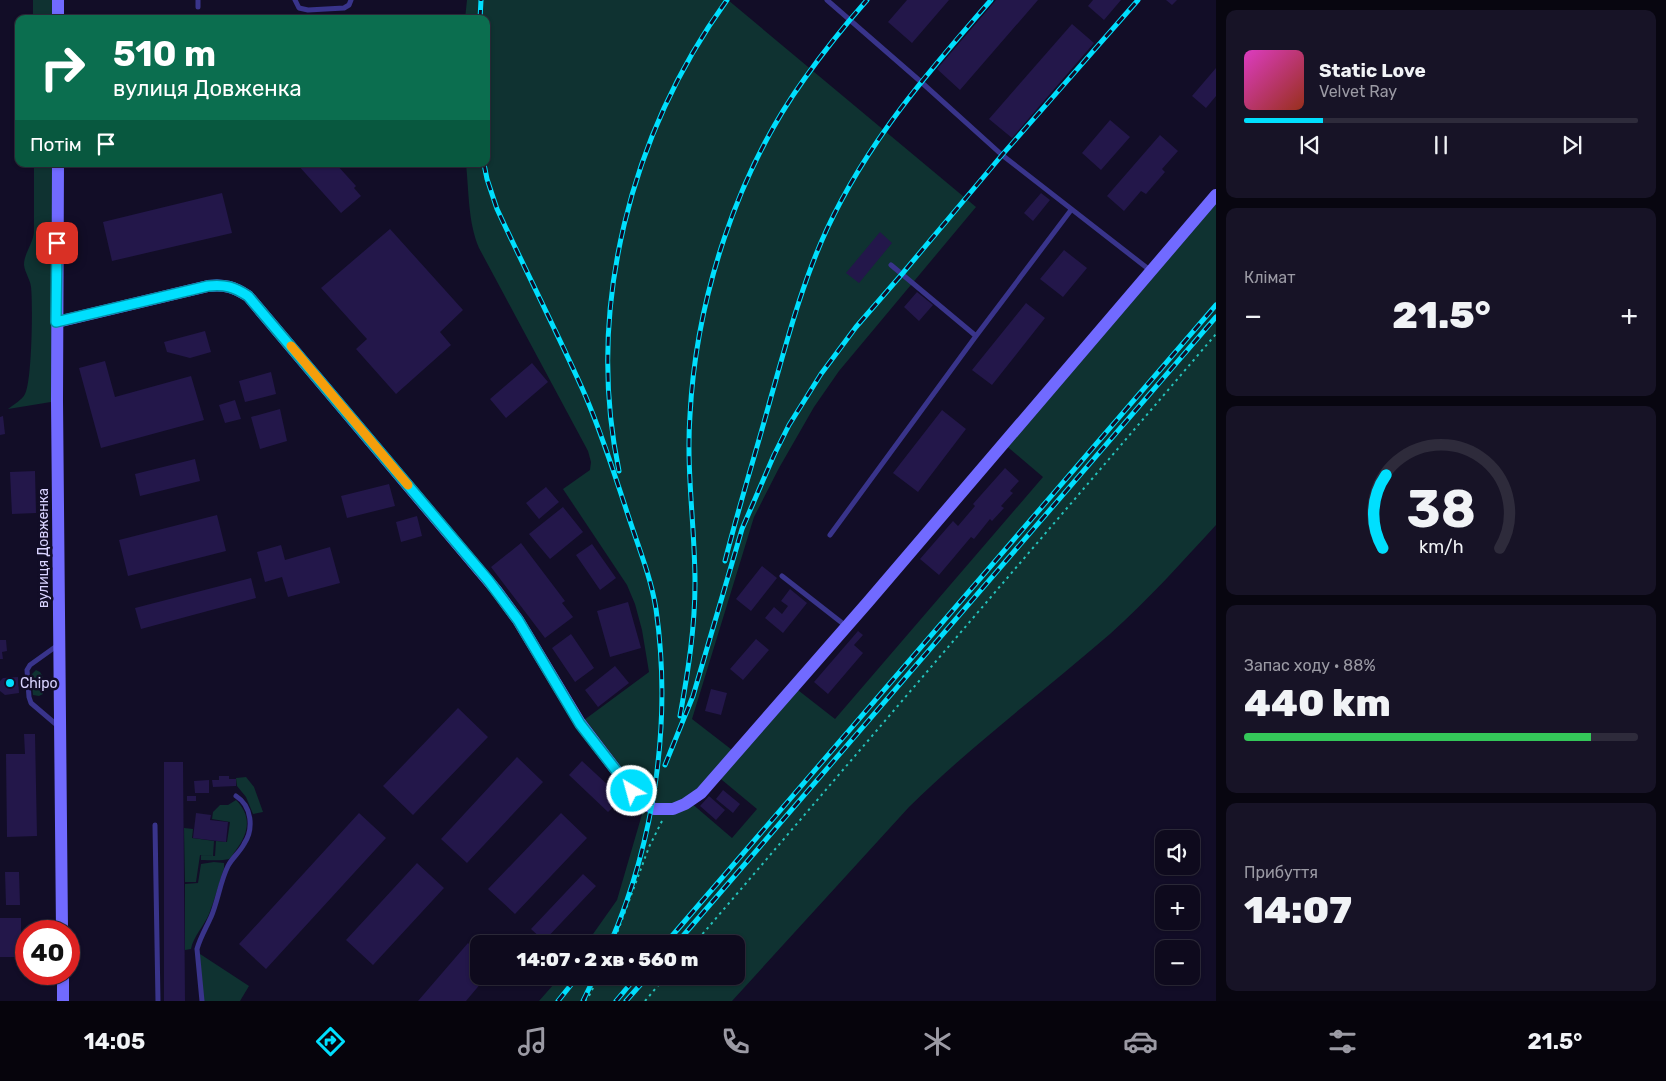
<!DOCTYPE html>
<html lang="uk">
<meta charset="utf-8">
<style>
body{margin:0;font-family:Rubik,sans-serif;background:#171326;color:#f1f3f6;height:100vh;display:flex;flex-direction:column;font-size:19px;white-space:nowrap}
*{box-sizing:border-box;margin:0}
p{font-size:16px;color:#9b9aa4}
.icon{flex:none;width:28px;height:28px;fill:none;stroke:currentColor;stroke-width:2;stroke-linecap:round;stroke-linejoin:round}
.map{position:relative;flex:1;overflow:hidden}
.sheet{display:flex;flex-direction:column;gap:10px;padding:10px;background:#080610;width:450px}
.sheet>*{flex:none}
.banner{position:absolute;left:15px;top:15px;width:475px;height:152px;border-radius:10px;box-shadow:0 1px 4px #0004,0 0 0 1px #2e2b3b;background:#0b6e4f;color:#fff;overflow:hidden}
.controls{position:absolute;left:1155px;top:830px;display:grid;gap:10px}
.controls a{display:grid;place-items:center;width:45px;height:45px;border-radius:10px;background:#0e0a1d;box-shadow:0 1px 4px #0004,0 0 0 1px #2e2b3b;font-size:25px}
.speed{position:absolute;left:15px;top:920px;display:flex;gap:10px;font-size:25px;font-weight:700;text-align:center}
.speed>*{display:grid;place-content:center;width:65px;height:65px;border-radius:50%;background:#0e0a1d;box-shadow:0 1px 4px #0004,0 0 0 1px #2e2b3b;line-height:1}
.speed .limit{border:8px solid #d22;background:#fff;color:#111}
.pin{position:absolute;display:grid;place-items:center;width:42px;height:42px;color:#fff;margin:-21px;border-radius:10px;box-shadow:0 2px 8px #0006}
.me{position:absolute;width:55px;margin:-28px;rotate:323deg;stroke-linejoin:round;filter:drop-shadow(0 0 4px #0008)}
.turn{display:flex;align-items:center;gap:18px;height:105px;padding:0 15px;font-size:22px}
.turn .icon{width:65px;height:65px;stroke-width:2.5}
.turn b{display:block;font-size:35px;line-height:42px}
.then{display:flex;align-items:center;height:48px;padding:0 15px;background:#0003;gap:10px;font-size:19px}
.big{font-size:38px;font-weight:800;line-height:1.1}
.sheet .tile{flex:1;display:flex;flex-direction:column;justify-content:center;gap:8px;min-width:0;padding:0 18px;border-radius:10px;background:#171326}
.sheet .dial{align-items:center;gap:0}
.dial svg{height:130px;overflow:visible;fill:none;stroke:#2e2b3b;stroke-width:7;stroke-linecap:round;text-anchor:middle}
.dial text{fill:#f1f3f6;stroke:none}
.song{display:flex;align-items:center;gap:15px}
.cover{width:60px;height:60px;border-radius:8px;background:linear-gradient(135deg,hsl(310 70% 55%),hsl(10 70% 35%))}
.played{height:5px;border-radius:2px;background:linear-gradient(90deg,#00dffe 20%,#2e2b3b 20%)}
.keys{display:flex;justify-content:space-around;direction:ltr}
.heat{display:flex;justify-content:space-between;align-items:center;font-size:28px;direction:ltr}
.charge{height:8px;border-radius:4px;background:linear-gradient(90deg,#34c759 88%,#2e2b3b 0)}
.trip{position:absolute;left:470px;top:935px;width:275px;height:50px;border-radius:10px;background:#0e0a1d;box-shadow:0 1px 4px #0004,0 0 0 1px #2e2b3b;font-weight:800;line-height:50px;text-align:center}
.menu{display:flex;height:80px;justify-content:space-around;align-items:center;background:#06040c;color:#9b9aa4}
.menu .icon{width:35px;height:35px}
.menu .selected{color:#00dffe}
.menu b{font-size:22px;color:#f1f3f6}
main{display:flex;flex:1;min-height:0}
.map>svg:first-child{display:block}
</style>
<main>
<div class="map">
<svg width="1216" height="1001" viewBox="0 0 1216 1001">
<rect width="100%" height="100%" fill="#120d27"/>
<!-- green -->
<path fill="#0f3231" fill-rule="evenodd" d="M33,0H58V19H33Z
M467,0H728L976,207L839,371L814,407L779,468L754,517L692,719L736,753L794,687L835,719L1043,477L1003,443L1216,195V525C1182,562 1148,600 1110,634C1043,692 972,745 909,807L732,1001H539L561,976H736V944H586L617,900L645,804L580,723L649,672L642,630L635,604L627,585L563,489L590,470L591,462L588,451L479,248C468,222 469,192 466,164H486V19H465ZM716,775L757,809L732,838L690,802Z
M34,164H58L57,401L8,409C14,404 22,400 25,394C32,382 33,303 31,287C30,279 25,273 24,265C24,253 33,244 34,232Z
M36,670L40,672L43,677V694L39,696L33,695L31,675Z
M246,777L254,787L263,812L253,814L246,797L237,786L236,778Z
M236,800C252,816 249,833 236,850C233,853 232,857 229,859C223,861 208,860 201,860V855L215,856L216,841L227,842L230,822L212,819L213,812L220,805H228Z
M184,828L193,829L192,838L214,841L213,856L200,855L196,882H185Z
M214,862L224,863V868C219,883 215,899 209,914C204,926 193,937 191,949L185,950V884L198,883L201,864Z
M197,952L249,986L240,1001H202Z"/>
<!-- building -->
<path fill="#23174a" d="M907,0H949L912,43L888,22Z
M996,0H1038L960,90L937,69Z
M1093,0H1121L1104,20L1088,6Z
M1166,0H1177L1172,5Z
M1072,24L1094,43L1012,138L989,119Z
M1216,68V96L1206,108L1192,96Z
M1110,120L1130,137L1101,170L1082,153Z
M1160,135L1178,151L1162,169L1165,172L1146,194L1141,191L1124,211L1107,196Z
M297,164H336L356,186L354,188L361,196L341,213Z
M222,193L232,233L112,261L103,222Z
M1041,193L1050,200L1033,221L1024,213Z
M390,229L463,310L440,332L451,345L396,394L356,349L367,339L321,288Z
M880,232L892,243L859,283L846,273Z
M1064,250L1087,268L1063,297L1040,279Z
M917,292L933,305L919,321L904,307Z
M1026,303L1045,318L992,385L972,370Z
M205,331L211,352L190,358L167,352L164,342Z
M105,361L115,397L191,376L204,420L101,448L79,368Z
M532,363L548,382L506,418L490,399Z
M271,372L276,394L245,402L239,381Z
M235,400L241,419L225,423L219,405Z
M280,409L287,441L260,449L251,417Z
M942,410L966,429L918,492L893,473Z
M3,416L5,434L0,435V417Z
M195,459L200,481L140,496L135,474Z
M1005,468L1019,481L1010,491L1013,493L1001,506L1004,508L992,521L990,519L974,539L971,537L939,575L920,559L953,521L958,526L975,506L973,504Z
M35,471L36,513L12,514L10,472Z
M389,484L395,506L347,518L341,496Z
M546,487L559,502L539,519L526,503Z
M563,507L583,532L550,559L529,534Z
M217,515L226,551L128,576L119,540Z
M417,516L422,536L401,542L396,522Z
M521,543L565,601L562,603L573,617L545,638L491,567Z
M592,544L616,578L600,590L576,555Z
M281,545L285,560L330,547L340,583L288,597L282,577L265,582L257,552Z
M762,566L777,578L751,611L736,599Z
M251,578L256,598L141,629L135,608Z
M790,589L807,603L783,633L765,618L774,607L782,614L788,606L781,601Z
M628,602L641,648L610,657L597,611Z
M858,631L863,635L854,645L863,653L828,694L814,682Z
M571,634L594,668L575,682L552,648Z
M756,639L769,650L743,680L730,669Z
M0,640H6L7,651L2,652L3,659H0Z
M615,666L629,683L598,707L585,690Z
M18,677L19,693L5,695L0,691V681L3,678Z
M711,689L727,693L721,715L705,711Z
M458,708L488,737L413,815L383,786Z
M24,734H35L37,836L7,837L6,754H25Z
M517,757L543,782L467,863L441,839Z
M582,761L622,798L608,812L569,775Z
M164,762H183L185,1001H164Z
M219,776H229V779H236V786L213,787L212,780H219Z
M209,780V793H195L194,781Z
M723,790L740,804L733,813L716,799Z
M187,796H196V801H187Z
M709,796L725,810L716,820L700,806Z
M196,813L211,815L210,820L228,822L226,842L193,838Z
M359,813L386,838L266,969L239,944Z
M561,813L587,838L515,914L488,889Z
M417,863L444,888L373,965L346,940Z
M5,872H19L20,905H6Z
M583,874L596,886L544,941L531,929Z
M0,918H21V957H0Z
M468,943L479,953V976H487L466,1001H418Z"/>
<g fill="none" stroke-linecap="round" stroke-linejoin="round">
<!-- path -->
<path stroke="#24c3bc" stroke-width="2" stroke-dasharray="2.5 4" stroke-linecap="butt" d="M613,944L649,847L662,821
M694,944L1216,334
M585,1001L589,996L599,976
M645,1001L666,976"/>
<!-- lane -->
<path stroke="#39348b" stroke-width="5" d="M198,0V7
M295,0L299,8L308,10L344,8L349,5L351,0
M827,0L920,81L1002,155L1151,271
M891,265L976,336
M830,535L976,336L1071,210
M782,576L846,626
M58,645L30,665L27,670L29,697L31,703L58,726
M155,825L158,1001
M202,1001L197,949C200,938 206,928 211,917C218,901 220,882 228,866C232,858 240,852 244,844C254,829 252,806 236,796"/>
<!-- secondary -->
<path stroke="#716aff" stroke-width="12" d="M58,0V19
M58,164L57,401L62,931
M57,322L208,286C225,284 234,287 248,296L496,590L518,620L580,723L635,795L645,804L654,809H673L685,804L701,793L868,602L1216,195
M63,974V1001"/>
<!-- rail casing -->
<g stroke="#00dffe" stroke-width="5">
<path id="rail" d="M480,19L481,0
M484,164L487,179L497,209C525,269 555,328 582,388C600,428 613,470 627,512C637,543 651,577 656,609C672,721 655,840 610,944
M619,471C585,308 631,133 727,0
M725,561C739,506 756,452 771,397C787,341 802,283 827,229C868,141 928,72 991,0
M680,716C688,672 695,628 695,583C695,527 686,471 690,415C696,299 737,172 805,78C824,51 845,25 867,0
M665,765L693,696L742,529L774,455L789,425L821,374L856,327L902,274L1002,155L1138,0
M665,944L1216,305
M676,944L1216,317
M558,1001L578,976
M583,1001L595,976
M616,1001L637,976
M626,1001L648,976"/>
</g>
<!-- rail -->
<use href="#rail" stroke="#120d27" stroke-width="3" stroke-dasharray="9" stroke-linecap="butt"/>
</g>
<g fill="none" stroke-linecap="round" stroke-linejoin="round">
<!-- route casing -->
<g stroke="#0091a5" stroke-width="12">
<path id="route" d="M57,243L56,322L208,286C225,284 234,287 248,296L488,580L518,620L580,724L632,791"/>
</g>
<!-- route -->
<use href="#route" stroke="#00dffe" stroke-width="9"/>
<!-- slow -->
<path stroke="#f59e0b" stroke-width="9" d="M291,346L408,485"/>
</g>
<!-- markers -->
<circle fill="#00dffe" stroke="#120d27" stroke-width="2" cx="10" cy="683" r="5"/>
<g text-anchor="middle" stroke-width="5" stroke-linejoin="round" paint-order="stroke">
<!-- street labels -->
<g font-size="14" fill="#d9d3ff" stroke="#120d27">
<text transform="translate(43 548) rotate(-90)" y="5">вулиця Довженка</text>
</g>
<!-- poi labels -->
<g font-size="14" fill="#d9d3ff" stroke="#120d27" text-anchor="start">
<text x="20" y="688">Chipo</text>
</g>
</g>
</svg>
<div class="controls">
<a><svg class="icon" aria-label="sound" viewBox="0 0 24 24"><path d="M4 9h4l5-4v14l-5-4H4zM17 9q2 3 0 6"/></svg></a>
<a>+</a>
<a>−</a>
</div>
<div class="speed"><div class="limit">40</div></div>
<div class="pin" style="left:57px;top:243px;background:#d93025"><svg class="icon" aria-label="arrive" viewBox="0 0 24 24"><path d="M6 21V4h12l-3 4 3 4H6"/></svg></div>
<svg class="me" style="left:632px;top:791px" viewBox="-20 -20 40 40"><circle r="17" fill="#00dffe" stroke="#fff" stroke-width="3"/><path d="M0-11L8 9 0 5-8 9z" fill="#fff"/></svg>
<div class="trip">14:07 · 2 хв · 560 m</div>
<div class="banner">
<div class="turn"><svg class="icon" aria-label="right" viewBox="0 0 24 24"><path d="M7 20v-9h11M14 6l5 5-5 5"/></svg><div><b>510 m</b>вулиця Довженка</div></div>
<div class="then">Потім<svg class="icon" aria-label="arrive" viewBox="0 0 24 24"><path d="M6 21V4h12l-3 4 3 4H6"/></svg></div>
</div>
</div>
<section class="sheet">
<div class="tile">
<div class="song"><i class="cover"></i><div><b>Static Love</b><p>Velvet Ray</p></div></div>
<div class="played"></div>
<div class="keys"><svg class="icon" aria-label="previous" viewBox="0 0 24 24"><path d="M18 5L8 12l10 7zM5 5v14"/></svg><svg class="icon" aria-label="pause" viewBox="0 0 24 24"><path d="M8 5v14M16 5v14"/></svg><svg class="icon" aria-label="next" viewBox="0 0 24 24"><path d="M6 5l10 7-10 7zM19 5v14"/></svg></div>
</div>
<div class="tile"><p>Клімат</p>
<div class="heat"><a>−</a><b class="big">21.5°</b><a>+</a></div>
</div>
<div class="tile dial"><svg viewBox="0 0 100 80">
<path d="M14 69A42 42 0 1 1 86 69"/>
<path d="M14 69A42 42 0 0 1 16 24" stroke="#00dffe"/>
<text x="50" y="56" font-size="32" font-weight="700">38</text>
<text x="50" y="72" font-size="11">km/h</text>
</svg></div>
<div class="tile"><p>Запас ходу · 88%</p><b class="big">440 km</b><div class="charge"></div></div>
<div class="tile"><p>Прибуття</p><b class="big">14:07</b></div>
</section>
</main>
<nav class="menu">
<b>14:05</b>
<svg class="icon selected" aria-label="directions" viewBox="0 0 24 24"><path d="M12 3l9 9-9 9-9-9zM9 14v-3h6M13 9l2 2-2 2"/></svg>
<svg class="icon" aria-label="music" viewBox="0 0 24 24"><path d="M9 18V5l10-2v13"/><circle cx="6" cy="18" r="3"/><circle cx="16" cy="16" r="3"/></svg>
<svg class="icon" aria-label="phone" viewBox="0 0 24 24"><path d="M5 4h4l2 5-3 2q2 4 5 5l2-3 5 2v4C11 20 4 13 5 4z"/></svg>
<svg class="icon" aria-label="climate" viewBox="0 0 24 24"><path d="M12 3v18M4 7l16 10M4 17L20 7"/></svg>
<svg class="icon" aria-label="car" viewBox="0 0 24 24"><path d="M5 17H2v-5l4-1 3-4h7l3 4 3 1v5h-3M9 17h6M6 11h13"/><circle cx="7" cy="17" r="2"/><circle cx="17" cy="17" r="2"/></svg>
<svg class="icon" aria-label="filters" viewBox="0 0 24 24"><path d="M4 7h16M4 17h16"/><circle cx="9" cy="7" r="2"/><circle cx="15" cy="17" r="2"/></svg>
<b>21.5°</b>
</nav>
